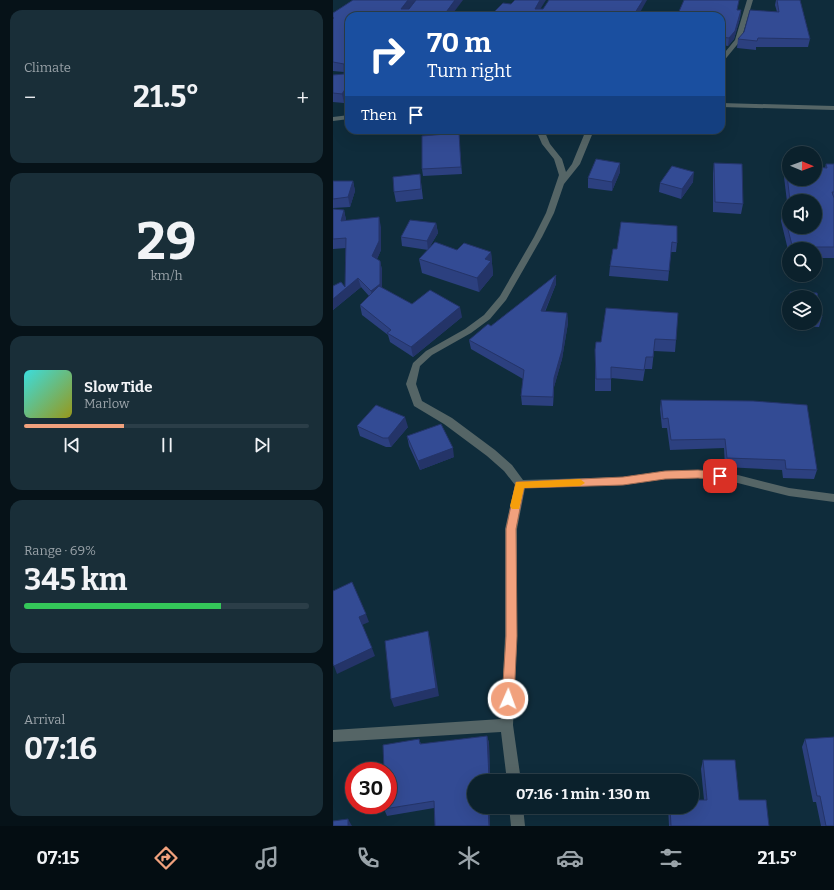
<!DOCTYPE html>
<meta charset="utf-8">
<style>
body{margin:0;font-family:Bitter,serif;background:#192e38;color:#f1f3f6;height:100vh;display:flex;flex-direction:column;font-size:15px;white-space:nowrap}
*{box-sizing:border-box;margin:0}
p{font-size:13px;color:#9aa3a9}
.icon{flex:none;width:22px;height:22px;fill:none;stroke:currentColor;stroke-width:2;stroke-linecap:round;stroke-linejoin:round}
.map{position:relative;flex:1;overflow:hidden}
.drawer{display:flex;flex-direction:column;gap:10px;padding:10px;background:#061218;width:333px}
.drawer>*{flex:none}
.guide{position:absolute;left:12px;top:12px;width:380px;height:122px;border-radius:12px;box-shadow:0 4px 16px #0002,0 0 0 1px #2b3e48;background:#1a4fa0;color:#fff;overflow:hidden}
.needle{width:26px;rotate:91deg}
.buttons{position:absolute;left:449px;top:146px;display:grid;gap:8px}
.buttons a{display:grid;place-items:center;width:40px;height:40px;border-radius:50%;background:#0b212c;box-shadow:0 4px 16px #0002,0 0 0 1px #2b3e48;font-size:20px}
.speed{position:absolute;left:12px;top:762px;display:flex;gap:8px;font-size:20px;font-weight:700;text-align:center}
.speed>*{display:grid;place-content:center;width:52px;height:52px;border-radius:50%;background:#0b212c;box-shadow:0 4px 16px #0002,0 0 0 1px #2b3e48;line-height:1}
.speed .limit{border:6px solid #d22;background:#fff;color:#111}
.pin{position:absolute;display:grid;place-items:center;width:34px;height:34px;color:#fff;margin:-17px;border-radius:8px;box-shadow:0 2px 6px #0006}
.me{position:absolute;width:44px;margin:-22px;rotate:2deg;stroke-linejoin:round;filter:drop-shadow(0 0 3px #0008)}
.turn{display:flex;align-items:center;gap:14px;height:84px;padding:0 16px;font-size:18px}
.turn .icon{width:52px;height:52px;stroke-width:2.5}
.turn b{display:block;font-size:28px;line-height:34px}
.then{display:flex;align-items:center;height:38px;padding:0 16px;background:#0003;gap:8px;font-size:15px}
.big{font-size:30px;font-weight:700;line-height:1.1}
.drawer .tile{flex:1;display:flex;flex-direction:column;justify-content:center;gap:6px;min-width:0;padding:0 14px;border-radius:12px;background:#192e38}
.drawer .dial{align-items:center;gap:0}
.dial b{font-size:52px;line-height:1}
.song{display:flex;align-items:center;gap:12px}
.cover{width:48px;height:48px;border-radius:6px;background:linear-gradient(135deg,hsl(180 70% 55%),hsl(60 70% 35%))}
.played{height:4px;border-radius:2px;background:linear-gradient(90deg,#f1a17d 35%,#2b3e48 35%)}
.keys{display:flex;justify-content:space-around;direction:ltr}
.heat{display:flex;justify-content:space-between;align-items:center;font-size:22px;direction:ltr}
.charge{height:6px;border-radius:3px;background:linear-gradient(90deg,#34c759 69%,#2b3e48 0)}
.trip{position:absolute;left:134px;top:774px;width:232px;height:40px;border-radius:20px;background:#0b212c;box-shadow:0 4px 16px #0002,0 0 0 1px #2b3e48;font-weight:700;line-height:40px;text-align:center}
.tabs{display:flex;height:64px;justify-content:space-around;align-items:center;background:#040d12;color:#9aa3a9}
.tabs .icon{width:28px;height:28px}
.tabs .current{color:#f1a17d}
.tabs b{font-size:18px;color:#f1f3f6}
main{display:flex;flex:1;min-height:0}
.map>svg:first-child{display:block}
</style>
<main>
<section class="drawer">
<div class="tile"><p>Climate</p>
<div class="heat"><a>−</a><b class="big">21.5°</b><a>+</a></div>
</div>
<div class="tile dial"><b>29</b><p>km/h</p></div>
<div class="tile">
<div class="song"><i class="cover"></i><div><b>Slow Tide</b><p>Marlow</p></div></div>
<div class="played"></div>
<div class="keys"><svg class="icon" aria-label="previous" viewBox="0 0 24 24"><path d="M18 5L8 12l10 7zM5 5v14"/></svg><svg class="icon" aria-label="pause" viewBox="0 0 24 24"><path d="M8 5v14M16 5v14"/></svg><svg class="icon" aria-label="next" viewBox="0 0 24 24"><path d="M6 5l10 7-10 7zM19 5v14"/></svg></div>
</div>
<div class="tile"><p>Range · 69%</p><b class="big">345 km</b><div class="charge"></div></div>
<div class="tile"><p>Arrival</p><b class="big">07:16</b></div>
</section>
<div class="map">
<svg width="501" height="826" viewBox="0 0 501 826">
<rect width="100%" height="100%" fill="#0f2c3b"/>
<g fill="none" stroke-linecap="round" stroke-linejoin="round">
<!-- minor -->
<path fill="#556566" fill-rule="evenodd" d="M414,0H420L408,40L390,62L388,63V57L402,40Z
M388,103L501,106V110L388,107Z
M16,115V119L0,121V117Z
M203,130H211L217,144L229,159L233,172L239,164L253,130H261L247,164L231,184L221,213L209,237L173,300L157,319L138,333L99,355L87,366L83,384L89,401L119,418L162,450L179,465L190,480L290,477L332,471L365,470L397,473L456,488L501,494V502L456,496L397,481L365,478L332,479L290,485L192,488L184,529V636L180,725L188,781H174L168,732L0,742V730L168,719L172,636V529L182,485L171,471L154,456L111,424L81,406L73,384L80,363L93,351L132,329L151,315L167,296L201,237L213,213L226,175L221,159L209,144Z
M176,807H190L192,826H178Z"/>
</g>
<!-- wall -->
<path fill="#2c407f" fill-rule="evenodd" d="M20,0L118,16H16V94L11,103L0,102V75L11,74V72L0,71V13Z
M443,0H467L477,39L475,47H423V50L404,48L405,39L444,12L442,5Z
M404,10H408L407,18L401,39L395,46L388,45V16Z
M126,140L129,174L90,176L89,169Z
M287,163V172L279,191L255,188V178Z
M381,163L410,204L408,214L380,212V173Z
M493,164H501V258H482V249H456V254L448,221L450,210H455L451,177L453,166L492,168ZM456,201H482L456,227Z
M87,174L90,199L63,202L61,192Z
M0,181H20L22,191L17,207L0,208Z
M360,182L348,199L326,192L327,183Z
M0,209L11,210L13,220L48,227V250L44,259L47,261L49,270V288L79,304L129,317L80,357L57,342L55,335L29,315L27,305L36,296L28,287L0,310V286L12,287L13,248L0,249Z
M288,222L344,243L343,252H338L335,281L276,276L277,266L284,249Z
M103,223L105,233L96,248L158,252L160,275L146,292L89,273L86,259L95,250L69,246L68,237Z
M223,275V284L212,312L234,313L235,323L229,359L221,387L220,406L189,405L188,396L190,379L138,349L136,340L158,326Z
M457,292L484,293L489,317L486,327L460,326L459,323H482V297H456Z
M273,308L343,340L342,352L321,351L319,369H312L310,381L278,378V391H262V350L268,342Z
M328,400L484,470L481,479L450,478L449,470L392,467L391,448L337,450L334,428H329L327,409Z
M24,426L75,427L58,447H53L27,436Z
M74,436L121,457L87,470L76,446Z
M154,736L156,743L157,781H141L156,807L157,826H102L101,808L54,816L51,809L86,739L88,744Z
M472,739L501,826H488L483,802H480L469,747Z
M370,760L406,800L436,826H336L335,807H359L371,800L368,769Z"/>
<!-- shaded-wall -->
<path fill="#243468" d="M75,0H83L70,16L68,9Z
M122,0H130L118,16H111V15Z
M207,0H213L203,16L202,9Z
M310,0H314L305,16H300Z
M408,10L407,18L401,39L395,46L396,38Z
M15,83L16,94L11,103L9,94Z
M287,163V172L279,191V182Z
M361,172L360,182L348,199L349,189Z
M20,181L22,191L17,207L15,197Z
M11,210L13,220L10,230L8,221Z
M46,217L48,227V250L41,266L39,256Z
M103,223L105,233L95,250L94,241Z
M158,252L160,275L146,292L144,278L152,259Z
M47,261L49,270V294L40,300L38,291Z
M223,275V284L208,320V311Z
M25,278L28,287L0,310V299Z
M127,307L129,317L80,357L78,347Z
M234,313L235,323L229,359L221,387L220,406V397L221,378Z
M72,417L75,427L58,447L55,438Z
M120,448L121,457L87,470L85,461Z
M33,614L36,622L29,625L26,617Z
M95,631L97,639L106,696L61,707L58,699Z
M39,648L42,656L4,674L1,666Z
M154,736L156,743L157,781L156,778Z
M155,807H156L157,826H156Z
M15,819L19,826H15Z"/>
<!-- building -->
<path fill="#334b94" stroke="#243468" d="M20,0H75L68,9H76L83,0H122L111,15L91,13L89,16H16V83L9,94L0,93V75L11,74V64L0,62V19L1,18L0,17V13Z
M182,0H207L202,9H210L216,0H310L300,16H157L170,3L178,4Z
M351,0H406L404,10H408L402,31L396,38L388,37V16H344Z
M444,0H467L477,39L425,38L424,41L405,39L411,32L417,10L446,12Z
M126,133L128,167L89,169V136Z
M263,159L287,163L279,182L255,178Z
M381,163L409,164L410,204L382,202Z
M493,164H501V192H499L501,198V247H482L483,250H482V249H460L450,210H456V227H482V201H457L453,166H456V179H482V167L494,168Z
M339,166L361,172L349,189L327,183Z
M87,174L88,189L61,192L60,177Z
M0,181H20L15,197L0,199Z
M0,209L11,210L8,221L46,217V241L39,256L47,261V284L38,291L25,278L0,299V286L8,282L12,287L13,238L0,239Z
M77,220L103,223L94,241L68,237Z
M288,222L344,226V243L339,242L336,271L277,266L280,249H284Z
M102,242L124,250L131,243L158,252L152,259L158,261L144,278L86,259Z
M223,275L208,311L234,313L229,350L221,378L220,397L188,396L191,370L136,340L155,324L158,326Z
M46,286L79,304L97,290L127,307L78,347L54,333L58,330L27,305Z
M457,292L484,293L489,317H482V297H458Z
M273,308L345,313L343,340L322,339L320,357H313L311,370L278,367V379H263L262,350L263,342H268Z
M328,400L420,401L474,405L484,470L453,469L452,460L394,458L392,439L338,440L335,418L330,419Z
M43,405L72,417L55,438H50L24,426Z
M108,424L120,448L85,461L74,436Z
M19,582L33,614L26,617L39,648L1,666L0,664V591Z
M95,631L103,688L58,699L52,641Z
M154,736L156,778H153V781H141V807H155L156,826H102L101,801L51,809V805H55V771H51L50,745L86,739L87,744Z
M501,737V826H493L487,796H484L472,739Z
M370,760H402L406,800H433L436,826H338L337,807H359V800H374Z
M15,819V826H0V821Z"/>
<!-- route -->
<path fill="#f1a17d" stroke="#9d6951" d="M365,470L387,472L391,476L387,480L365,478L332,479L290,485L191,488L183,529L184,636L181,699L179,703L175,704L171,703L169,699L173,636V529L183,482L290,477L332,471Z"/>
<!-- slow -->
<path fill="#f59e0b" d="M247,479L252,483L247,486L191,488L186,509H179L177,506L183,482Z"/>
</svg>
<div class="buttons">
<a><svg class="needle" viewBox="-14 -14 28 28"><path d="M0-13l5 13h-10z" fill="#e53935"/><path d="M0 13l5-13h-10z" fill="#9aa3a9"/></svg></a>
<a><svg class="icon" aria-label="sound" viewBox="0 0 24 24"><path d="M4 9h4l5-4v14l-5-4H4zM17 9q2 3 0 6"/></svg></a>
<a><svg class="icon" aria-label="search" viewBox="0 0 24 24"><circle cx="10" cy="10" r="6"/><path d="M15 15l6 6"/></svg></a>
<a><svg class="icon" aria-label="layers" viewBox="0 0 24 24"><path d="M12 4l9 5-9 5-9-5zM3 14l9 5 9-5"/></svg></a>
</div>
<div class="speed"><div class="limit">30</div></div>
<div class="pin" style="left:387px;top:476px;background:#d93025"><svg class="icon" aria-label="arrive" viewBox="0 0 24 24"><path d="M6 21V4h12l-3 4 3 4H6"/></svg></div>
<svg class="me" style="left:175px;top:699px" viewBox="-20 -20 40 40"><circle r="17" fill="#f1a17d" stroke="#fff" stroke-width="3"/><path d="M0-11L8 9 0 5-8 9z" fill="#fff"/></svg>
<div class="trip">07:16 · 1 min · 130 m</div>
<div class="guide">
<div class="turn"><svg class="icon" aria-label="right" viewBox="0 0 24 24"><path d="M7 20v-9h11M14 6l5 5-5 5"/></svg><div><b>70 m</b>Turn right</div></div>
<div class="then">Then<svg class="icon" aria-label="arrive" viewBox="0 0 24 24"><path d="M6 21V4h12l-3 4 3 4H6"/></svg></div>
</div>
</div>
</main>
<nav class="tabs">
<b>07:15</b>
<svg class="icon current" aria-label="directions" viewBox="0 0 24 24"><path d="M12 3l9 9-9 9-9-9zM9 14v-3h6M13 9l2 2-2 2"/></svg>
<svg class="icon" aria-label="music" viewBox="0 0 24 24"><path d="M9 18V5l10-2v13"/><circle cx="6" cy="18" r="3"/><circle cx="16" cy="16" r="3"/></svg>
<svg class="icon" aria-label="phone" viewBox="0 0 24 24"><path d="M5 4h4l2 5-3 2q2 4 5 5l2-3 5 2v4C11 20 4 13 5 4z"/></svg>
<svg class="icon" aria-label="climate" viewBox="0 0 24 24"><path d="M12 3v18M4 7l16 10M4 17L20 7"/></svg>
<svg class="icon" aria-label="car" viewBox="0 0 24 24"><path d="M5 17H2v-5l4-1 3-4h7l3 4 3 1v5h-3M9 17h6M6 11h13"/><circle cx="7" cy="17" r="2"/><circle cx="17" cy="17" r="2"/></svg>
<svg class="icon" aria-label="filters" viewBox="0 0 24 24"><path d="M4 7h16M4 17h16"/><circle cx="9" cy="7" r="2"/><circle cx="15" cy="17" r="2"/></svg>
<b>21.5°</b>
</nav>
